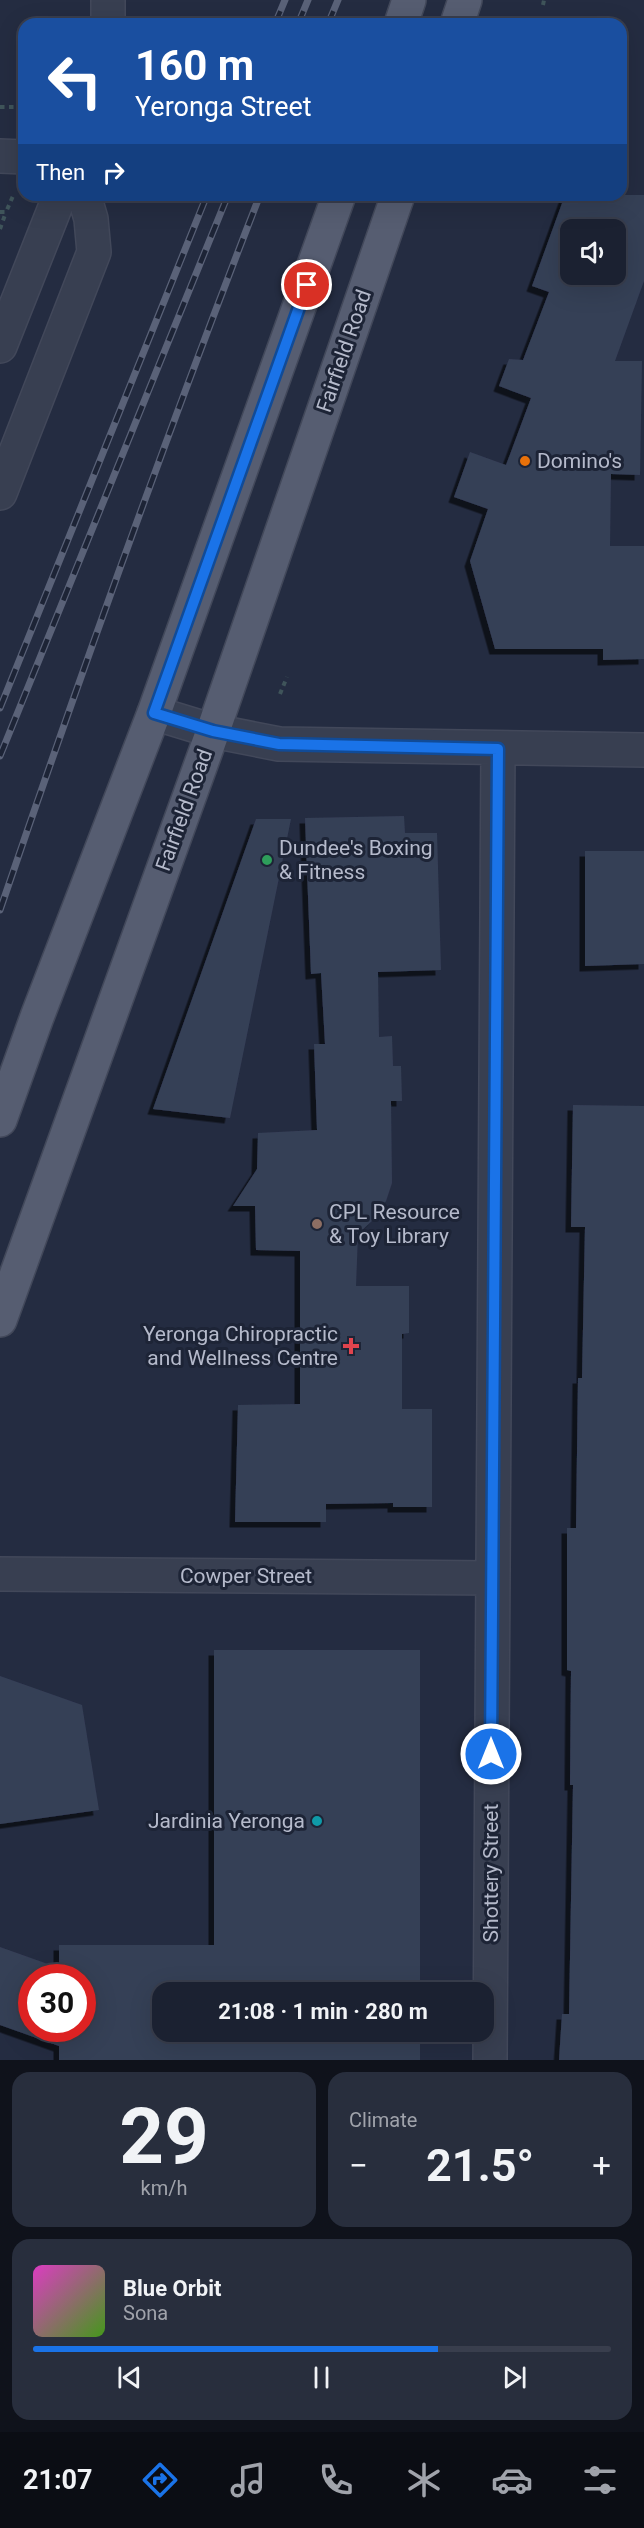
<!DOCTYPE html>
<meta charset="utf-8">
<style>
body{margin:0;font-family:Roboto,sans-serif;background:#282e3d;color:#f1f3f6;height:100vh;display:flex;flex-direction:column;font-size:22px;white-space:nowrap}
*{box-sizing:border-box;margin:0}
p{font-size:20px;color:#a0a3ab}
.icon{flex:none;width:33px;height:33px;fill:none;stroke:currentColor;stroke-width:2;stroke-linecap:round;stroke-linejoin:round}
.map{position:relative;height:2060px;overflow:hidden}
.drawer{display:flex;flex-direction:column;gap:12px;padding:12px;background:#0f121b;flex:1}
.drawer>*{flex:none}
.banner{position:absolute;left:18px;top:18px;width:609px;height:183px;border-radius:18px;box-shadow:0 6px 24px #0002,0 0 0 2px #393e4d;background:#1a4fa0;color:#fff;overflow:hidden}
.fabs{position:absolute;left:560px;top:219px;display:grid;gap:12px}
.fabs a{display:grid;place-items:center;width:66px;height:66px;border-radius:12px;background:#1b2131;box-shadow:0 6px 24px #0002,0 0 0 2px #393e4d;font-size:30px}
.speed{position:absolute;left:18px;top:1964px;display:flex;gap:12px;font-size:30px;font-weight:700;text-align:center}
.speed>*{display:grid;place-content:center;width:78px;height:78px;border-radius:50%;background:#1b2131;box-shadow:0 6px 24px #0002,0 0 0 2px #393e4d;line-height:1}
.speed .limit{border:9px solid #d22;background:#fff;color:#111}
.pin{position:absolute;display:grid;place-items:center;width:51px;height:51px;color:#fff;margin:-26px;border:3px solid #fff;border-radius:50%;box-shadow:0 2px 6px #0007}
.me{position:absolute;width:66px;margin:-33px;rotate:0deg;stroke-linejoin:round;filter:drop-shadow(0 0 4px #0008)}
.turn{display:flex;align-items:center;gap:21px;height:126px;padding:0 18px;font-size:27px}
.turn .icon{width:78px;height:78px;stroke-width:2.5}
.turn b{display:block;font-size:42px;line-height:51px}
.then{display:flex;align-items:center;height:57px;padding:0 18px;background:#0003;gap:12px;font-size:22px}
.big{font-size:45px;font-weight:700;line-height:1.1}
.drawer .tile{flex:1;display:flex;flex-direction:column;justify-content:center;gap:9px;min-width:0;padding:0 21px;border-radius:18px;background:#282e3d}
.drawer .dial{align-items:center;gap:0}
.dial b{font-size:78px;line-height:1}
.song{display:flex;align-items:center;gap:18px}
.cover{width:72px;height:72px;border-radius:9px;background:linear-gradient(135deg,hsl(310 70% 55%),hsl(100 70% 35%))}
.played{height:6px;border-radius:3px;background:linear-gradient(90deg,#1a73e8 70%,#393e4d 70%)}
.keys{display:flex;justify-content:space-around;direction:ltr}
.heat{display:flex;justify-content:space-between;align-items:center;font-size:33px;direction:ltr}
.drawer .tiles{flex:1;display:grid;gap:12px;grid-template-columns:1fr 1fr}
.tile:last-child{grid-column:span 2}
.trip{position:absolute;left:152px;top:1982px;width:342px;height:60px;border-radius:18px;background:#1b2131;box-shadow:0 6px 24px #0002,0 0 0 2px #393e4d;font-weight:700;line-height:60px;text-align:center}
.tab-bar{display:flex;height:96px;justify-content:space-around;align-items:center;background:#0b0d14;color:#a0a3ab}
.tab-bar .icon{width:42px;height:42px}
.tab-bar .active{color:#1a73e8}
.tab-bar b{font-size:27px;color:#f1f3f6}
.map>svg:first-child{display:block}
</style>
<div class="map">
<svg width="644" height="2060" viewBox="0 0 644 2060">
<defs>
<filter id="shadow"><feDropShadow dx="-5.5" dy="5.5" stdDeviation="0" flood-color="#0009"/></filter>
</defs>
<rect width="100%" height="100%" fill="#242c41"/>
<!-- building -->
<path fill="#363f57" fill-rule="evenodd" filter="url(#shadow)" d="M565,195H644V281L615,361H642L640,475L611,474L610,546H644V659L603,660V649H495L470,561L488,509L454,497L470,452L506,465L531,398L499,386L509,359L523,360L549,292L532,286ZM570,230H615V274H570Z
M404,816L405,833H437L441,970L378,972L379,1037L392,1036L393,1066H401L402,1101H391L392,1183L386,1201L373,1220L358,1234L356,1286H409V1333L402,1334V1409H432V1507H393V1503L326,1504V1522H235L238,1405L300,1404V1251L256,1250L255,1206H233L257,1169L258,1133L317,1130L314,1044H325L321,973L311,974L305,818Z
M256,819H291L230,1118L153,1109Z
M585,851H644V964L585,966Z
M573,1105L644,1106V2060H559L562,2014H569L573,1785H570L571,1671L567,1670V1528H576L578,1378H582L585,1227H571Z
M214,1650H420V1992H162V2031H420V2060H59V2046L0,2025V1947L59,1968V1945H214ZM32,1977H82V2028H32Z
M0,1676L82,1705L99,1810L0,1824Z"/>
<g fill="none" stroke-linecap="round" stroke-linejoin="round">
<!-- minor casing -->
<g stroke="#42485a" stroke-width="36">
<path id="minor" d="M108,24V0
M0,156L24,157
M0,346L60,195
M0,493L94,252L91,219L84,195
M154,713L213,731L279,744L644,750
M0,1574L492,1578
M490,2060L498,749"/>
</g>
<!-- major casing -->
<g stroke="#42485a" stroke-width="36">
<path id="major" d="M401,24L409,0
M457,24L465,0
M0,1120L37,1017L154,713L339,195
M0,1320L213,731L398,195"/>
</g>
<!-- path -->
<path stroke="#3f545a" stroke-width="4" stroke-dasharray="4.5 4.5" stroke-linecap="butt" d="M543,5L544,0
M0,107H24
M0,212H6L13,196
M0,229L6,212
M280,694L287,677"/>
<!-- minor -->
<use href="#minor" stroke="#383f51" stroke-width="33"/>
<!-- major -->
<use href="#major" stroke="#565d71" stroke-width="33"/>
<!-- rail casing -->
<g stroke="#5a6278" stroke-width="7">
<path id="rail" d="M275,24L285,0
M298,24L308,0
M328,24L338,0
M0,708L207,195
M0,756L228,195
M0,910C82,670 168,431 260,195"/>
</g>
<!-- rail -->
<use href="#rail" stroke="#1d2436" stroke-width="4.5" stroke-dasharray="14" stroke-linecap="butt"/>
</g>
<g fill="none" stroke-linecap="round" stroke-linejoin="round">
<!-- route casing -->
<g stroke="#114b97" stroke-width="15">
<path id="route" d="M307,285L154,713L213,731L279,744L498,749L491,1754"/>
</g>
<!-- route -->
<use href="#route" stroke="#1a73e8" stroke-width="10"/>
</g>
<!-- markers -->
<circle fill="#e8710a" stroke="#1d2436" stroke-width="2" cx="525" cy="461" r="6"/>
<circle fill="#2e9e5b" stroke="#1d2436" stroke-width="2" cx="267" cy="860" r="6"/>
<circle fill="#8d6e63" stroke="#1d2436" stroke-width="2" cx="317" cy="1224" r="6"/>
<path fill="#e0444e" stroke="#1d2436" stroke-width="2" d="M348 1337h6v6h6v6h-6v6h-6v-6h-6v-6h6z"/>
<circle fill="#0f9aa8" stroke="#1d2436" stroke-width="2" cx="317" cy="1821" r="6"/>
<g text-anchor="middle" stroke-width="6" stroke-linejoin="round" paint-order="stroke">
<!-- street labels -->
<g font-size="21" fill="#b5bacb" stroke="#1d2436">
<text transform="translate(344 351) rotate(-71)" y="7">Fairfield Road</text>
<text transform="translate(184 810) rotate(-70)" y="7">Fairfield Road</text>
<text x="246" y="1583">Cowper Street</text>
<text transform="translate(491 1873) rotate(-90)" y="7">Shottery Street</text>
</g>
<!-- poi labels -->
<g font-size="21" fill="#b5bacb" stroke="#1d2436" text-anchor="start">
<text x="537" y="468">Domino's</text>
<text x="279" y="855">Dundee's Boxing<tspan x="279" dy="24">&amp; Fitness</tspan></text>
<text x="329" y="1219">CPL Resource<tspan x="329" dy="24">&amp; Toy Library</tspan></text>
<text x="338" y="1341" text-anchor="end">Yeronga Chiropractic<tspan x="338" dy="24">and Wellness Centre</tspan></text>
<text x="305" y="1828" text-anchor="end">Jardinia Yeronga</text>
</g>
</g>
</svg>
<div class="fabs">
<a><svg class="icon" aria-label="sound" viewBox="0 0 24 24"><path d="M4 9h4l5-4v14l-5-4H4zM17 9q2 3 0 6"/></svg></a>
</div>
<div class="speed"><div class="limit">30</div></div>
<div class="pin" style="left:307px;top:285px;background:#d93025"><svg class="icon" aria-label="arrive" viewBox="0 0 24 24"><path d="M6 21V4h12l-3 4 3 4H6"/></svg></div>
<svg class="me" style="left:491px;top:1754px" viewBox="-20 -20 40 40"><circle r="17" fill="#1a73e8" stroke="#fff" stroke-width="3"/><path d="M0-11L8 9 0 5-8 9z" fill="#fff"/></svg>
<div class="trip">21:08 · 1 min · 280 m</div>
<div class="banner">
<div class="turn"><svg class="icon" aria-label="left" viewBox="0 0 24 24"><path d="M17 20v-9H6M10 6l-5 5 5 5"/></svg><div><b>160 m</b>Yeronga Street</div></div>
<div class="then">Then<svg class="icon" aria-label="right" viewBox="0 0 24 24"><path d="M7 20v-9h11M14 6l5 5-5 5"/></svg></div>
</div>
</div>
<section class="drawer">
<div class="tiles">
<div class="tile dial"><b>29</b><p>km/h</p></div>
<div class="tile"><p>Climate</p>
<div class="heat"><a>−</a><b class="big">21.5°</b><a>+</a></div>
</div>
<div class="tile">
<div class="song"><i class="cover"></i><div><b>Blue Orbit</b><p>Sona</p></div></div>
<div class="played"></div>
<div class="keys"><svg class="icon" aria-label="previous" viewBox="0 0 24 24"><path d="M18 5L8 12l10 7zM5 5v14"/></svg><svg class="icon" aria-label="pause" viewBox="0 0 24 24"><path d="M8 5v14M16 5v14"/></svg><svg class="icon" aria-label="next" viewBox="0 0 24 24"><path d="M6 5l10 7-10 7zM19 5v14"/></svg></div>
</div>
</div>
</section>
<nav class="tab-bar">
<b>21:07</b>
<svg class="icon active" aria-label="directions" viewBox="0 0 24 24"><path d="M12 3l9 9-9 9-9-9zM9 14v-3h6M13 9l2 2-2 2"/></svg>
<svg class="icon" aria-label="music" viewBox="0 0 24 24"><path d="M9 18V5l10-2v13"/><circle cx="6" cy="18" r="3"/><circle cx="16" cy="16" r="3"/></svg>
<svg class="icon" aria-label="phone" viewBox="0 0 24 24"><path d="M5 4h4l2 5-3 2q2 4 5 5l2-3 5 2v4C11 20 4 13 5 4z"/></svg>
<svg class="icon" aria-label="climate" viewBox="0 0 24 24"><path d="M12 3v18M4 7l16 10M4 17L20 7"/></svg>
<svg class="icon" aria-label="car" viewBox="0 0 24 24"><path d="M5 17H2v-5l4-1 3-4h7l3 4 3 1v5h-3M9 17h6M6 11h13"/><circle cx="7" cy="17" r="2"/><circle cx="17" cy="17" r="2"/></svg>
<svg class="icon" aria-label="filters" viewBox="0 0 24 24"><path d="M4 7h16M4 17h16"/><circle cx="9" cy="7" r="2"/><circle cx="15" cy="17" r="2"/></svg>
</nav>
